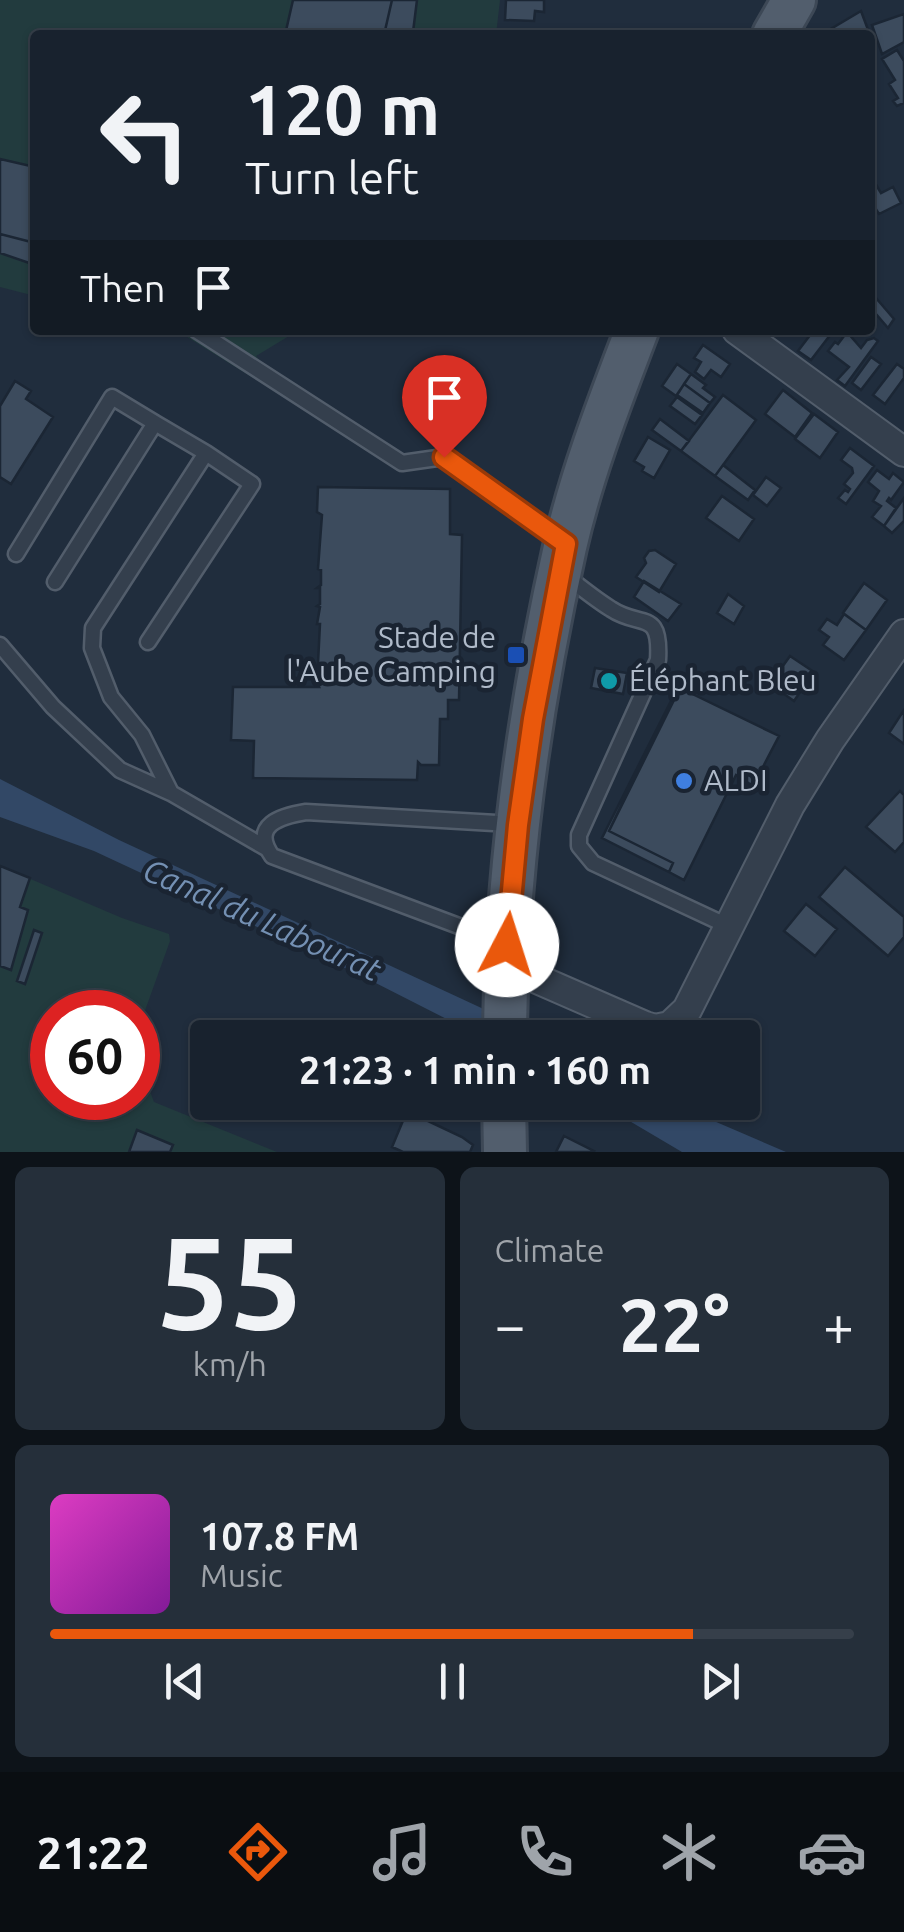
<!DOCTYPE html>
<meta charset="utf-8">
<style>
body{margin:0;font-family:Ubuntu,sans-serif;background:#252f3a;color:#f1f3f6;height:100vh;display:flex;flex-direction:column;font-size:38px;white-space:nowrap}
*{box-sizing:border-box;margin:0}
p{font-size:32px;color:#9fa4aa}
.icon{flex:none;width:55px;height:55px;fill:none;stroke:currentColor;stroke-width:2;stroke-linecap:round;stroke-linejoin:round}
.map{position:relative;height:1152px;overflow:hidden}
.sheet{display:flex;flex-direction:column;gap:15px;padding:15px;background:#0d1319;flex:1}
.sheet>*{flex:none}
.guide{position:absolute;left:30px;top:30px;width:845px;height:305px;border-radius:10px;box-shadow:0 2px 8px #0004,0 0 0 2px #363f4a;background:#18222e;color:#f1f3f6;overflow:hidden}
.speed{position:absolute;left:30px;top:990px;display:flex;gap:20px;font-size:50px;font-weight:700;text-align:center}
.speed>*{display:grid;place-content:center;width:130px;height:130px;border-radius:50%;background:#18222e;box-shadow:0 2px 8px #0004,0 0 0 2px #363f4a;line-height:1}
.speed .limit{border:15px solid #d22;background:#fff;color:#111}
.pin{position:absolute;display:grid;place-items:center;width:85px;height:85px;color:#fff;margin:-102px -42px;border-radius:50% 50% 50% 0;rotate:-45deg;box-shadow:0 0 10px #0007}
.pin .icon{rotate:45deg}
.me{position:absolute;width:110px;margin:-55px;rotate:5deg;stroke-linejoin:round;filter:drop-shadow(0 0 8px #0008)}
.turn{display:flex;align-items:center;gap:35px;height:210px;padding:0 50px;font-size:45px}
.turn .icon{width:130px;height:130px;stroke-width:2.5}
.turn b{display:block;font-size:70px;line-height:85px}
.then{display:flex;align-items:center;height:95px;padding:0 50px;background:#0003;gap:20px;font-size:38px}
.big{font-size:75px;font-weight:700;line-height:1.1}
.sheet .widget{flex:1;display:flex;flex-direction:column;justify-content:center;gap:15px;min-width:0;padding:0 35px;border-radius:15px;background:#252f3a}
.sheet .dial{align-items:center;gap:0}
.dial b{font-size:130px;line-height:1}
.song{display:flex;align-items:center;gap:30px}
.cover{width:120px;height:120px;border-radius:15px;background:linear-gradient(135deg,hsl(310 70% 55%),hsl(290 70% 35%))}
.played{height:10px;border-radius:5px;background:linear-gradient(90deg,#ea580c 80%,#363f4a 80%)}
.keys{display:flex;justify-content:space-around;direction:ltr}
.heat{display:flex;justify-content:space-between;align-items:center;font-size:55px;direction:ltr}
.sheet .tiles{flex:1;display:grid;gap:15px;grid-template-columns:1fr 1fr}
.widget:last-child{grid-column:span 2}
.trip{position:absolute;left:190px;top:1020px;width:570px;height:100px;border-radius:10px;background:#18222e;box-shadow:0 2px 8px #0004,0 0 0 2px #363f4a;font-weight:700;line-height:100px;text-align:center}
.menu{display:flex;height:160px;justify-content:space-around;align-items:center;background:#0a0e12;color:#9fa4aa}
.menu .icon{width:70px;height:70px}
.menu .active{color:#ea580c}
.menu b{font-size:45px;color:#f1f3f6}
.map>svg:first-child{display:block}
</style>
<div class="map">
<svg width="904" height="1152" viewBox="0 0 904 1152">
<rect width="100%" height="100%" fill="#202d3d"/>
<!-- green -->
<path fill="#223b3e" d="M0,0H500L496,35H35V296L0,287Z
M176,330H299L256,356L262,363L253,378Z
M0,866L122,918L169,934L170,941L138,1030V1012H52V1098H138V1060L154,1102L277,1152H0Z"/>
<!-- water -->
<path fill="#324866" d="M0,779L119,840L544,1037H482L360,975L94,851L0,817Z
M599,1103H672L786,1152H682Z"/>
<!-- building -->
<path fill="#3c4b5d" stroke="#1b2634" stroke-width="2.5" d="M293,0H392L384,35H285Z
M392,0H417L413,32L426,35H384Z
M506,0H544V12L535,11L534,21L505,20Z
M861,11L870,35H825L824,33Z
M904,14V42L882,54L872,25Z
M897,50L904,61V103L897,106L893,101L898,98L889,84L895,80L882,59Z
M0,159L35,167V243L0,234Z
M875,183L881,193L893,187L901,203L879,214L870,200V185Z
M0,234L35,243V265L0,253Z
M870,291L894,319L888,328L870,307Z
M814,330H834L811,360L798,351Z
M847,332L861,348L867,340L874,338L878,341L845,386L837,380L849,367L828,351L835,342L838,344Z
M703,345L730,364L721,377L711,370L704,379L695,372L701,362L694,358Z
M871,357L881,364L861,390L852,383Z
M677,364L691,374L676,396L662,386Z
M897,364L904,369V378L885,404L873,395Z
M691,374L706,385L703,388L715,397L710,403L684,384Z
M15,381L31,391L26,399L53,417L11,484L0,477V406Z
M684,384L710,403L703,413L677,395Z
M783,390L812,413L795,437L765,414Z
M723,395L756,420L715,476L681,451Z
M677,397L702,415L695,424L670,406Z
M814,414L838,432L820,458L795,439Z
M660,419L689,441L681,451L652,430Z
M648,437L670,450L654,478L642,471L644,467L634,461Z
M850,448L874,466L846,504L838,498L845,490L848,492L850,489L844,484L853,473L852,468L841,460Z
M723,465L755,490L748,500L715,476Z
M877,470L889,479L893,473L904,482L891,500L889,498L887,501L896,508L884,526L872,517L881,506L873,501L879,491L868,482Z
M766,477L781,488L767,506L753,495Z
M318,487L450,489V534L462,535L459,700H448V719H440L439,765H421L418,762L417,780L253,778L254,741L231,740L233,687H319L317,683L320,624H317L320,607L317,606L320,604V588H317L321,585V570L318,569L322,515L317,512Z
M722,496L754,519L739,541L706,518Z
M904,498V521L892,533L884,526Z
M655,550L676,564L659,592L636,577L646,563L644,558L649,551Z
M644,581L681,604L668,621L634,597Z
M864,583L887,600L866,630L843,613Z
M728,594L744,606L734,624L717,613Z
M844,614L866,630L844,660L823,645L829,637L819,630L827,619L837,625Z
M790,656L814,672L794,701L770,684Z
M595,668L627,673L623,694L591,688Z
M678,687L609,831L673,863L669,872L602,838Z
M680,688L779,736L753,786L736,775L684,880L669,872L673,863L609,831Z
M904,710V744L889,733Z
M900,791L904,795V842L895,852L866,827Z
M0,866L30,878L20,907L28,910L11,970L0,966Z
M845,867L904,917V937L888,956L819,897Z
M806,904L837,929L815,956L784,931Z
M34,930L42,933L25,984L17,981Z
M407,1111L462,1137L473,1145L470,1152H403L392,1147Z
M137,1130L173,1145L170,1152H129Z
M564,1136L594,1151L593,1152H556Z"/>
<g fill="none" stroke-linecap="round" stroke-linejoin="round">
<!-- service casing -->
<g stroke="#525d6b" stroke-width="19">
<path id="service" d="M196,330L402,463L444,457L559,540
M16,554L112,397L155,423
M565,575C580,587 595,599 611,609C641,629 661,608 658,660L579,835V846L593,863L730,927
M55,582L155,423L206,453
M148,642L252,484L206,453L93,628L92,648L111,697L142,735L171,793
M0,645L53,707L120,770L171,793L266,848
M504,943L272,856C250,825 281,816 306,812L512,824"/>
</g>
<!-- minor casing -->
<g stroke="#525d6b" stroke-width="32">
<path id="minor" d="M737,330L904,452
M505,965L645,1026L655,1029L670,1026L687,1010L790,805L830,740L904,634"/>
</g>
<!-- primary casing -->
<g stroke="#3d4856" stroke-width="48">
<path id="primary" d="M774,35L794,0
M505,1038C506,873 529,708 565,547C582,472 610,401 637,330
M504,1102L505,1152"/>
</g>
<!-- service -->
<use href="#service" stroke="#343f4d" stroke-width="14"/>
<!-- minor -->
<use href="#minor" stroke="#343f4d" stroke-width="28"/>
<!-- primary -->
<use href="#primary" stroke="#525e6d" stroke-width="42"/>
</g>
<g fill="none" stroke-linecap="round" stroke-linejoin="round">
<!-- route casing -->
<g stroke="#983908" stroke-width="25">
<path id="route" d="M444,457L566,544L533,719L518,825L507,945"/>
</g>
<!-- route -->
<use href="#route" stroke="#ea580c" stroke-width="18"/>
</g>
<!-- markers -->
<rect fill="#1a4fb4" stroke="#1a2432" stroke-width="4" x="506" y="645" width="20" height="20" rx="5"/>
<circle fill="#0f9aa8" stroke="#1a2432" stroke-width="4" cx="609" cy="681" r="10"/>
<circle fill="#3f7fe0" stroke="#1a2432" stroke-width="4" cx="684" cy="781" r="10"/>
<g text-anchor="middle" stroke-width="9" stroke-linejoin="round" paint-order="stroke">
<!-- poi labels -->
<g font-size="30" fill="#afbac9" stroke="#1a2432" text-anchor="start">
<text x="496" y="648" text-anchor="end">Stade de<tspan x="496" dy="34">l'Aube Camping</tspan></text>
<text x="629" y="691">Éléphant Bleu</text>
<text x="704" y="791">ALDI</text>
</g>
<!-- water labels -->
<g font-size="32" font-style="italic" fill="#7490b3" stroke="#1a2432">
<text transform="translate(262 920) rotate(24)" y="11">Canal du Labourat</text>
</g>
</g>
</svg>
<div class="speed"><div class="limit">60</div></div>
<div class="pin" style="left:444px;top:457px;background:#d93025"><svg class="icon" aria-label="arrive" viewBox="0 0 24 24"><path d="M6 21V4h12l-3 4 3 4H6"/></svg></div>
<svg class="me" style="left:507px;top:945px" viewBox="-20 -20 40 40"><circle r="19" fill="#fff"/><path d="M0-13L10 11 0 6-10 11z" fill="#ea580c"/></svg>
<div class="trip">21:23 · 1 min · 160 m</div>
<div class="guide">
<div class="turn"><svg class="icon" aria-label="left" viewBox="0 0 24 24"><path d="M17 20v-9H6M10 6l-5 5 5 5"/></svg><div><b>120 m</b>Turn left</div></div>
<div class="then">Then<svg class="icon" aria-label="arrive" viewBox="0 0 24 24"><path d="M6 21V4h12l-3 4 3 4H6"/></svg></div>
</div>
</div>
<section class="sheet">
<div class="tiles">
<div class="widget dial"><b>55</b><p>km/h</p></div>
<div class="widget"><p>Climate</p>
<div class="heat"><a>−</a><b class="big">22°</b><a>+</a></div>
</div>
<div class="widget">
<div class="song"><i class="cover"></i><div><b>107.8 FM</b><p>Music</p></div></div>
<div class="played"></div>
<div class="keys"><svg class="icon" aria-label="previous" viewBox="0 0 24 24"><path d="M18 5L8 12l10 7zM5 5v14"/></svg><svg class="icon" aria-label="pause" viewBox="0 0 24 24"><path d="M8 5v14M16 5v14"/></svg><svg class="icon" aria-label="next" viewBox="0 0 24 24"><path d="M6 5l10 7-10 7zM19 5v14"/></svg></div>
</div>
</div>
</section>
<nav class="menu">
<b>21:22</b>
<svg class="icon active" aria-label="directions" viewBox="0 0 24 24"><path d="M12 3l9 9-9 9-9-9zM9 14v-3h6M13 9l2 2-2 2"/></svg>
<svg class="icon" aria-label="music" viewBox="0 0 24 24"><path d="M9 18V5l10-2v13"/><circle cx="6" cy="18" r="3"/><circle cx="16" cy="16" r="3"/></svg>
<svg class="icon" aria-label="phone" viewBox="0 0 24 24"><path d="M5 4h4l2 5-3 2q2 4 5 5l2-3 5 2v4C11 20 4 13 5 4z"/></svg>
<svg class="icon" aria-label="climate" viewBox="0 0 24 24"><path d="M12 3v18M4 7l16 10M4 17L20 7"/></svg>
<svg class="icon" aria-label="car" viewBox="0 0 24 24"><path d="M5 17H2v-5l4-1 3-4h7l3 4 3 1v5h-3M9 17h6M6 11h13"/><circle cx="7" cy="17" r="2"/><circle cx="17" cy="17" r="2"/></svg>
</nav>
